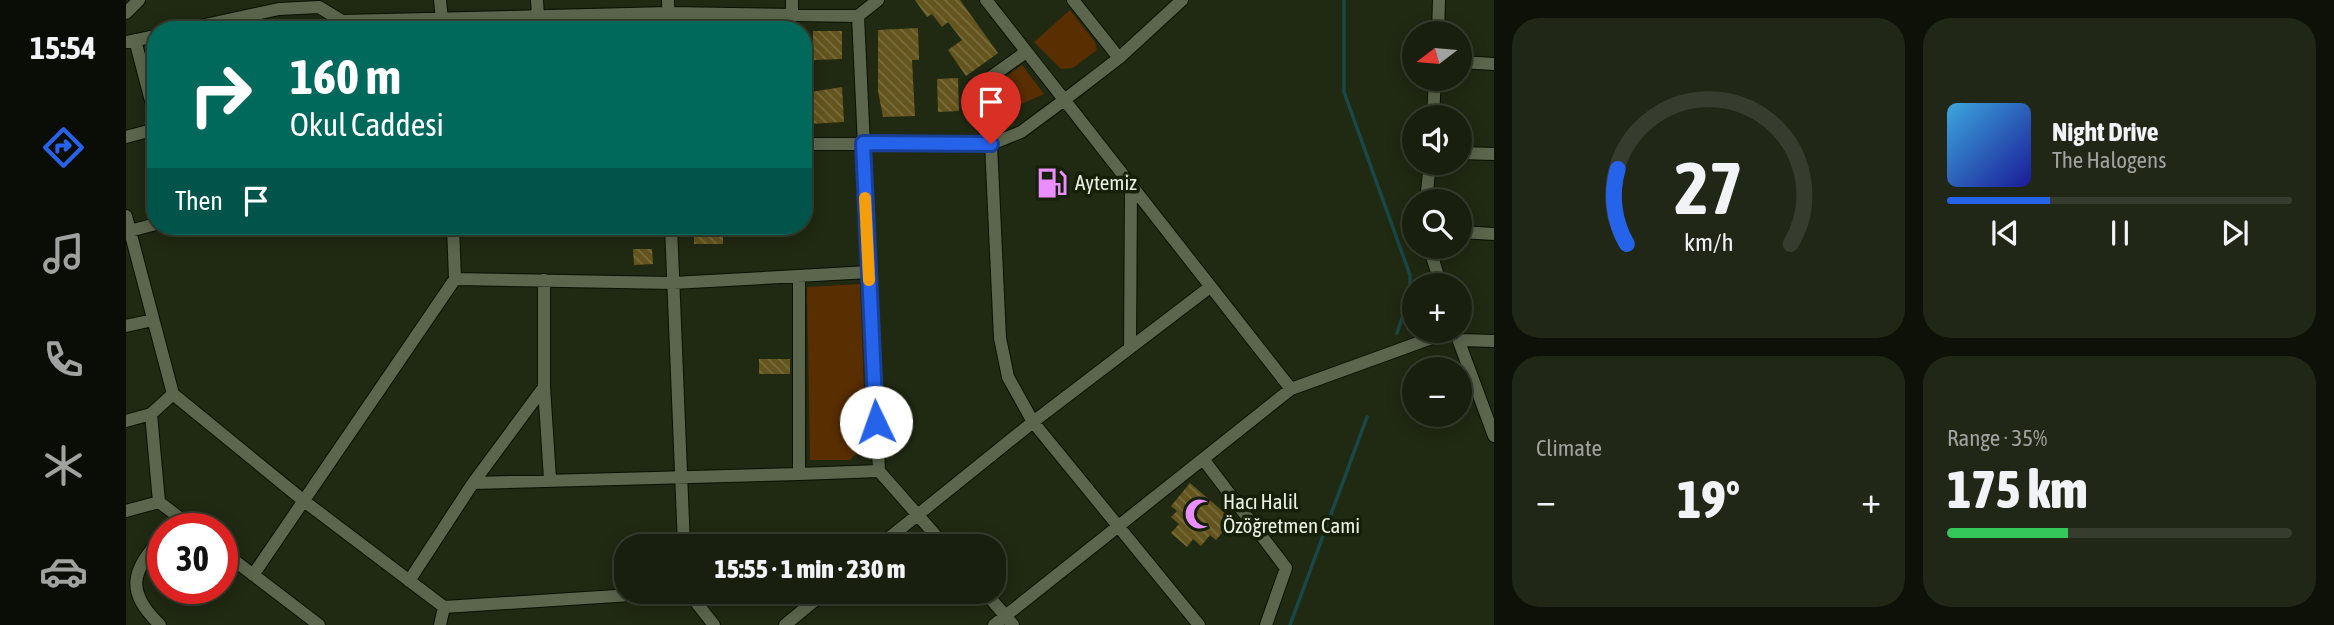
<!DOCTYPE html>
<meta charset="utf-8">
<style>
body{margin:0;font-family:"Asap Condensed",sans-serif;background:#212717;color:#f1f3f6;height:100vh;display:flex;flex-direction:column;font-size:26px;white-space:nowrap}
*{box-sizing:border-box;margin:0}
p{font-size:23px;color:#9fa29e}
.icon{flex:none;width:38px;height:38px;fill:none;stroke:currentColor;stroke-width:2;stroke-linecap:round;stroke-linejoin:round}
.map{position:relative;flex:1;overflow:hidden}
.side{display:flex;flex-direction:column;gap:18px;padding:18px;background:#0d1108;width:840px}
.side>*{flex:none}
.top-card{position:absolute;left:21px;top:21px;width:665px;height:214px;border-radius:28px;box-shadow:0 4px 18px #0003,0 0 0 2px #363d2e;background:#00695c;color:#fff;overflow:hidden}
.needle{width:46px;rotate:254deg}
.buttons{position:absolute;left:1276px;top:21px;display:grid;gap:14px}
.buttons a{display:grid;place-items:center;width:70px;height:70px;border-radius:50%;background:#181f0e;box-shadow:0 4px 18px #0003,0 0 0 2px #363d2e;font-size:35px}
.speed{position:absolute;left:21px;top:513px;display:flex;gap:14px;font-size:35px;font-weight:700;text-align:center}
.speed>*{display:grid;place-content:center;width:91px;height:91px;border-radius:50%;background:#181f0e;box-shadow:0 4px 18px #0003,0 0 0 2px #363d2e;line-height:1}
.speed .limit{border:10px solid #d22;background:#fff;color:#111}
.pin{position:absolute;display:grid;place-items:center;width:60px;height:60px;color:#fff;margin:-72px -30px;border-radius:50% 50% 50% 0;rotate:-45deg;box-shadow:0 0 7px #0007}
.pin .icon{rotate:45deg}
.me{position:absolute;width:77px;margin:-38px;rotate:357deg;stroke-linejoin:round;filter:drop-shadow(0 0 5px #0008)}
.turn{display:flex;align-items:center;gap:24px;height:147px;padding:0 28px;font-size:32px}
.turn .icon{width:91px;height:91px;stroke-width:2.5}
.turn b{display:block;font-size:49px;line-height:60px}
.then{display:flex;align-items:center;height:66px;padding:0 28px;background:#0003;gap:14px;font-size:26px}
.big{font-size:52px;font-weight:800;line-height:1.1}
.side .tile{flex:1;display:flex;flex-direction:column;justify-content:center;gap:10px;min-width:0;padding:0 24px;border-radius:28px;background:#212717}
.side .dial{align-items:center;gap:0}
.dial svg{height:182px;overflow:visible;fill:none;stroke:#363d2e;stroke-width:7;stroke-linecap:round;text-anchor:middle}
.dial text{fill:#f1f3f6;stroke:none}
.song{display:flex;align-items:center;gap:21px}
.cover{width:84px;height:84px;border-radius:10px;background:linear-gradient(135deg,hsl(200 70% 55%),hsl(240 70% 35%))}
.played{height:7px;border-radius:4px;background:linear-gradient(90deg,#2563eb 30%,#363d2e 30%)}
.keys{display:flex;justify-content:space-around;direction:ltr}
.heat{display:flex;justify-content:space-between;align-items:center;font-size:38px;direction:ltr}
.charge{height:10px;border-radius:5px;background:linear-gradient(90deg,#34c759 35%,#363d2e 0)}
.side .tiles{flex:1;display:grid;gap:18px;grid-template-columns:repeat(2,1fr)}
.trip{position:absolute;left:488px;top:534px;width:392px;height:70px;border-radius:28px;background:#181f0e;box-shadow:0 4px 18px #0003,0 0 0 2px #363d2e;font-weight:800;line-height:70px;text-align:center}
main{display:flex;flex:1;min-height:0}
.dock{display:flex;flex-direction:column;width:126px;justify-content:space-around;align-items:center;background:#0a0c06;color:#9fa29e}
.dock .icon{width:49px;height:49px}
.dock .active{color:#2563eb}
.dock b{font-size:32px;color:#f1f3f6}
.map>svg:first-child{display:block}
</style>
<main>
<nav class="dock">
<b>15:54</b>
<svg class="icon active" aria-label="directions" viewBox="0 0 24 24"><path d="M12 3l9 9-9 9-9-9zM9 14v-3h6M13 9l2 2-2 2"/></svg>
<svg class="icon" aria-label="music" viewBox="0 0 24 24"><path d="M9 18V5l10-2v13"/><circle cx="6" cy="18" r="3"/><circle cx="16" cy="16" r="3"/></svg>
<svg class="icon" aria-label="phone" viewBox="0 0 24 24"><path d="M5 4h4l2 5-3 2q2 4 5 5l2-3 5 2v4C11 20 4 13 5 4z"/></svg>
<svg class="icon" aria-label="climate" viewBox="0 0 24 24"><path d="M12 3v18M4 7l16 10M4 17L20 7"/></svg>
<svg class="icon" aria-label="car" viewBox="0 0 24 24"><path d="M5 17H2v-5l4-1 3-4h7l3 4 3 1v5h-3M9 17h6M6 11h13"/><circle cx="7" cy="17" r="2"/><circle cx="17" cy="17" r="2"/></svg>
</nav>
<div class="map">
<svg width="1368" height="625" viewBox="0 0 1368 625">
<defs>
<pattern id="building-back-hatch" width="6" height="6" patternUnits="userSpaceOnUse" patternTransform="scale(1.75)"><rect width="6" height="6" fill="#64541d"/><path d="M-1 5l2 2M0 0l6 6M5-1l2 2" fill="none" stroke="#7a6d3e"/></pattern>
</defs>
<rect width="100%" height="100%" fill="#202912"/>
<!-- green -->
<path fill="#592e00" d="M944,10L969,42L971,50L947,68L935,69L908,42Z
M896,65L918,94L862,119V90Z
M734,284L740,443L724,460H684L681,287Z"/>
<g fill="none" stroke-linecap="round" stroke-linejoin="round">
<!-- stream -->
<path stroke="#194847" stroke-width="3.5" d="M1218,0V92L1284,275V295L1271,333
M1164,625L1241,417"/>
</g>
<!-- building -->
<path fill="url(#building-back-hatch)" d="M789,0H834L872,53L840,76L822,50L836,40L822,22L816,27L806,14L801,17Z
M792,28L793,60H786L789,116L757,117L752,91V30Z
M687,31H716V59L687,60Z
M832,78L833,111L812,112L811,79Z
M716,87L718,122L683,124L679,93Z
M568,226H597V244H568Z
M507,249H526L527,264L508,265Z
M633,359H664V374H633Z
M1064,483L1107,520L1090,540L1084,535L1075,546L1067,539L1061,547L1045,533L1053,524L1045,517L1051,511L1045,506Z"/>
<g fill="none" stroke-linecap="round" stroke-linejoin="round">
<!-- minor casing -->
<g stroke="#091100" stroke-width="14">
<path id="minor" d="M314,0L317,30
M411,0L412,17
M542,0L543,30
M860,0L1165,389L868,625
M947,0L993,58
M0,13L13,0
M666,15V0
M732,16L753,471L819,546
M56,30L153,9L193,7L216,21L543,13L732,16L752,0
M1312,33L1313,0
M9,40L30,120
M0,42L30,36
M900,52L851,87V114L865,144L874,338L882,377L907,422L1073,625
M1334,62L1368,64
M1307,117L1309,79
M0,137L30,129
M677,144H865L895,132L937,101L993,58L1056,0
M1334,153L1368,154
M1300,201L1304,163
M0,216L47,394L25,414
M545,226L558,546
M0,232L30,224
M1334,232L1368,234
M1303,247L1315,285
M329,279L547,283L743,272
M418,280V387L424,479
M0,326L27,320
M1329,331L1368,436
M1333,340L1368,341
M1004,348L1005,186
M1165,389L1325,331
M47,394L178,501L318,607L552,592
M0,421L25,414L33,502L67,528
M1077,459L1160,568L1140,625
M673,474L753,471
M347,483L673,474V276
M0,511L33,502
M753,546L907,422L1084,287
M96,551L193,625
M127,575L329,279L327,226
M283,581L347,483L418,387
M562,592L588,625
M859,592L887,625
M34,625C0,592 4,572 37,536
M314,625L318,607
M659,625L699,592"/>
</g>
<!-- minor -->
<use href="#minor" stroke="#5c664d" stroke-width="12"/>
</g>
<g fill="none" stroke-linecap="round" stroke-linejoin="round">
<!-- route casing -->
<g stroke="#184099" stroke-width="18">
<path id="route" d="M750,422L737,143L865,144"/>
</g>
<!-- route -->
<use href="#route" stroke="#2563eb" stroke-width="12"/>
<!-- slow -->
<path stroke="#f59e0b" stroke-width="12" d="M739,198L743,280"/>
</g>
<!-- icons -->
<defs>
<g id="fuel-bare" transform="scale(2.415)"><path d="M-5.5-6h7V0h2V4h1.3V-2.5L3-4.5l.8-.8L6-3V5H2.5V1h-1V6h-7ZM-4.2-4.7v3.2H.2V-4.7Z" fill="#ea8dfd" stroke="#161f08" stroke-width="2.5" paint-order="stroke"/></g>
<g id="mosque-bare" transform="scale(2.415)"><path d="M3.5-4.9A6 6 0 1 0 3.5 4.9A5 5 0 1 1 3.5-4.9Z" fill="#ea8dfd" stroke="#161f08" stroke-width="2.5" paint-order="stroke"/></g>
</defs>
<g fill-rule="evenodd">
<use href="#fuel-bare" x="926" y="183"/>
<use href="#mosque-bare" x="1074" y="514"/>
</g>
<g text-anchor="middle" stroke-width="7" stroke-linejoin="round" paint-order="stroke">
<!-- poi labels -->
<g font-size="21" fill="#eaf0e2" stroke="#161f08" text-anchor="start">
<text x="949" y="190">Aytemiz</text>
<text x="1097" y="509">Hacı Halil<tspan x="1097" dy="24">Özöğretmen Cami</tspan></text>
</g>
</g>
</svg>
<div class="buttons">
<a><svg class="needle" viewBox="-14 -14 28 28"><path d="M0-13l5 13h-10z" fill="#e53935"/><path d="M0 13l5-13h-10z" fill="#9fa29e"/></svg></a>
<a><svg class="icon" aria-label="sound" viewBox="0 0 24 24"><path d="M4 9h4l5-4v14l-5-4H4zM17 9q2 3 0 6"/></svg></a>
<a><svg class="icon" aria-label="search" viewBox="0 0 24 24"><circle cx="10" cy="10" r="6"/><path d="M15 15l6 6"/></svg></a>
<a>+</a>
<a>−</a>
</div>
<div class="speed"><div class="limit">30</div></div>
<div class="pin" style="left:865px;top:144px;background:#d93025"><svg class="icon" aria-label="arrive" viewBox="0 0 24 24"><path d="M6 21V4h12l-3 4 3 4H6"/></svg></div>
<svg class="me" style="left:750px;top:422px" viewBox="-20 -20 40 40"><circle r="19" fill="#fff"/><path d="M0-13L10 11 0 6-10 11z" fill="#2563eb"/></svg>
<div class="trip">15:55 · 1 min · 230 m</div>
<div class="top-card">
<div class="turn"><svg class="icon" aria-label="right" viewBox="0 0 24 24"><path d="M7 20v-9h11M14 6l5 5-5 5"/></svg><div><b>160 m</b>Okul Caddesi</div></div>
<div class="then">Then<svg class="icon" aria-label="arrive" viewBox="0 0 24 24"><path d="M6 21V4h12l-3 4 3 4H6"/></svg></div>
</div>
</div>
<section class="side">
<div class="tiles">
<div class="tile dial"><svg viewBox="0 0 100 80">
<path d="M14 69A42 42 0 1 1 86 69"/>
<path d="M14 69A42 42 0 0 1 10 36" stroke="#2563eb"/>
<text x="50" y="56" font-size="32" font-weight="700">27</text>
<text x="50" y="72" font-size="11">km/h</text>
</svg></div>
<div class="tile">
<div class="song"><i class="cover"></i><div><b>Night Drive</b><p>The Halogens</p></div></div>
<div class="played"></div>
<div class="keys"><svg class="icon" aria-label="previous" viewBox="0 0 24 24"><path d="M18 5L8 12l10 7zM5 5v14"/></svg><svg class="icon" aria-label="pause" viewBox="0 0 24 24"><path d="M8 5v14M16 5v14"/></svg><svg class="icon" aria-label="next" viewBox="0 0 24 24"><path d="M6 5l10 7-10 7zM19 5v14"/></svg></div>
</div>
<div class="tile"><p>Climate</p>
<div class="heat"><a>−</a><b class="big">19°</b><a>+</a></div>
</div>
<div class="tile"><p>Range · 35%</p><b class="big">175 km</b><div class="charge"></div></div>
</div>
</section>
</main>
